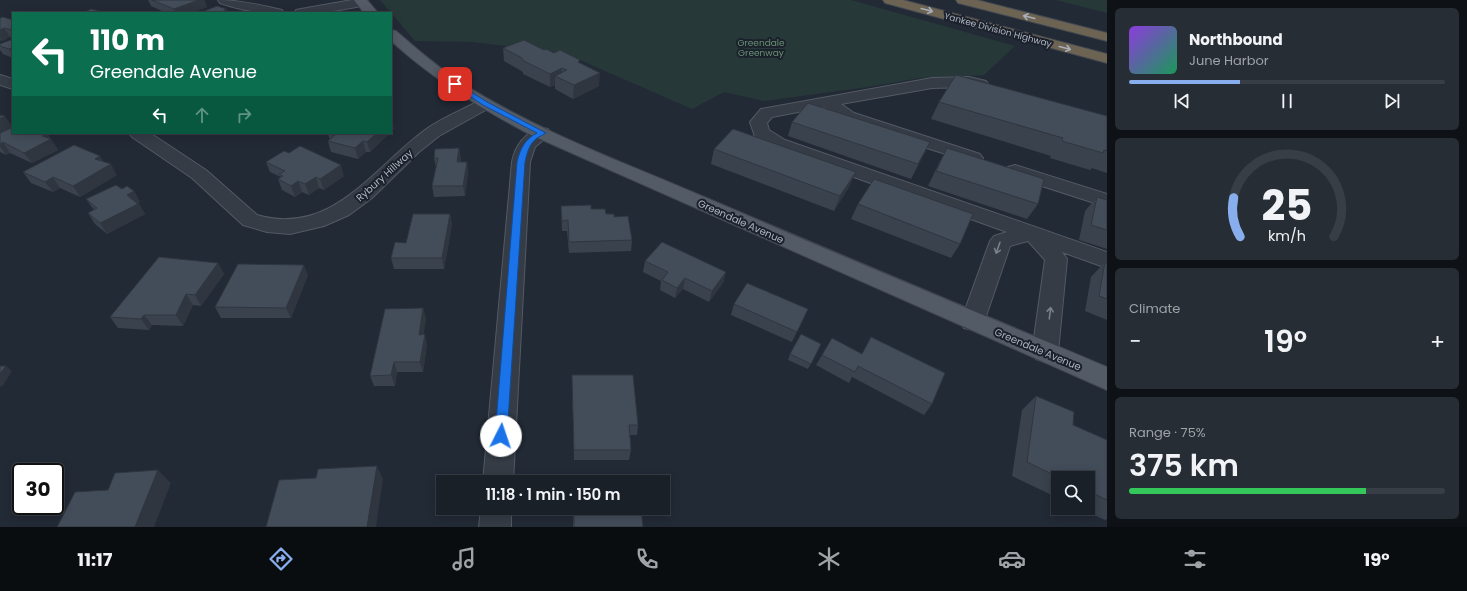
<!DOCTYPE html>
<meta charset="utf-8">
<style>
body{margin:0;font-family:Poppins,sans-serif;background:#272d34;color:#f1f3f6;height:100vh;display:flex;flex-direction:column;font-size:15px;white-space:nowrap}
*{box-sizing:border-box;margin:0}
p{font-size:13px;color:#9fa3a8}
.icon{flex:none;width:22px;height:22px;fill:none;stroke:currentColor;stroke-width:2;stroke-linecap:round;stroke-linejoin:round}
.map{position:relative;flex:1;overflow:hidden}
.panel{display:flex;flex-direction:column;gap:8px;padding:8px;background:#0e1216;width:360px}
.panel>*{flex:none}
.banner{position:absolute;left:12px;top:12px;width:380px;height:122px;border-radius:0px;box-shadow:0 2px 10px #0003,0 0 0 1px #383e45;background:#0b6e4f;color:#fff;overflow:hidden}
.fabs{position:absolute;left:1051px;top:471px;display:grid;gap:8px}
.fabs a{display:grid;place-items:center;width:44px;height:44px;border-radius:0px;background:#1a2028;box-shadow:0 2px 10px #0003,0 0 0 1px #383e45;font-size:20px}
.speed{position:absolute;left:12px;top:463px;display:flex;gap:8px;font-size:20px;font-weight:700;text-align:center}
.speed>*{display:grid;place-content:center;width:52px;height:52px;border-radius:50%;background:#1a2028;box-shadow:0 2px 10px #0003,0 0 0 1px #383e45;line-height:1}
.speed .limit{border:2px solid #111;border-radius:6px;background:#fff;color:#111}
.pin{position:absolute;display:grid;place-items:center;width:34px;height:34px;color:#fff;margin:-17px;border-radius:8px;box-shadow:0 2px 6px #0006}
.me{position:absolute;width:44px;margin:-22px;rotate:4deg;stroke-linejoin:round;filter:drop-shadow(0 0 3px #0008)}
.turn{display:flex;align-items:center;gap:14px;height:84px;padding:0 12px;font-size:18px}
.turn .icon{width:52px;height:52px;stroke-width:2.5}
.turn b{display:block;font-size:28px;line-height:34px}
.lanes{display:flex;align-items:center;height:38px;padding:0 12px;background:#0003;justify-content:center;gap:20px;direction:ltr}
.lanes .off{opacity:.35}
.big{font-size:30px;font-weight:600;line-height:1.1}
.panel .widget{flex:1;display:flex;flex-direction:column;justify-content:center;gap:6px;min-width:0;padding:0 14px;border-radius:6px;background:#272d34}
.panel .dial{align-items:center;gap:0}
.dial svg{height:104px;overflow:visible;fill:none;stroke:#383e45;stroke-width:7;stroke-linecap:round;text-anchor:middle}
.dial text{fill:#f1f3f6;stroke:none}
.song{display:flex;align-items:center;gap:12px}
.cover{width:48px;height:48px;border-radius:6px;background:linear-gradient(135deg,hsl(270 70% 55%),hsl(150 70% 35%))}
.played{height:4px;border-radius:2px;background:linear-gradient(90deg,#89aeee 35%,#383e45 35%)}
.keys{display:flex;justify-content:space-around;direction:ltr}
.heat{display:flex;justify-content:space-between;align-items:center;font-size:22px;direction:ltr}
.charge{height:6px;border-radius:3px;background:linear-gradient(90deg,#34c759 75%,#383e45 0)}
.trip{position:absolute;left:436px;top:475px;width:234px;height:40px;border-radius:0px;background:#1a2028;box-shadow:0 2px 10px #0003,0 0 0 1px #383e45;font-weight:600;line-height:40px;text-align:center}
.menu{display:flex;height:64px;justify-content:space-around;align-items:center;background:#0a0d10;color:#9fa3a8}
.menu .icon{width:28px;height:28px}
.menu .active{color:#89aeee}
.menu b{font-size:18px;color:#f1f3f6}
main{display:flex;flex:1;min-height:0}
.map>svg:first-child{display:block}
</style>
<main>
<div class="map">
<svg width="1107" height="527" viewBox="0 0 1107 527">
<rect width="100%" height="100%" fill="#222a36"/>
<!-- green -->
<path fill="#273839" d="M380,0H851L1015,46L984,75L920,78L868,87L764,101L724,92L692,109L564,53L472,42L415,41Z
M1056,0H1107V13Z"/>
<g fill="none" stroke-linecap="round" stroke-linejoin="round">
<!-- minor casing -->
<g stroke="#535a64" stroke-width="2">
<path id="minor" d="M218,0C239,0 261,5 282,10L284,13C258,13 244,11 220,3Z
M352,0H367L368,2L366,5L362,6L322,13H294L296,10L301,9Z
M0,75L13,79V89L0,85Z
M969,77L986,81L988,84L986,87L980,89L969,87L932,88L841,104L854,113L980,154L983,158L980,162L974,163L842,121L824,107L772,117L767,123L769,130L785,140L1107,252V268L1062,252L1067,259L1058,352L1054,359L1045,362L1036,359L1032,352L1045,260L1028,241L1010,246L982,328L973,330L964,328L961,321L990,241L994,236L1007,232L773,148L755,137L750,122L761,109L767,108L932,78Z
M485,99L491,101L493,104L491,107L439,136L419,152L372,198L349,215L324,226L290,234L267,232L243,225L192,178L132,137L129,133H150L206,170L257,215C332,237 373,168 425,130C441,118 462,110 479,101Z
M542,128L548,129L551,133L535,147L530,162L513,482H483L512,162C515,146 525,132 542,128Z
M1015,165L1107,194V207L1008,175L1006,171L1008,167Z
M481,508H511V527H479Z"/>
</g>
<!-- major casing -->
<g stroke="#3f4550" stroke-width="2">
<path id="major" d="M354,0H367L378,13H364Z
M391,30L396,31C418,50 440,69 465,85C541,133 626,163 709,199C841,256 974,311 1107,367V390L531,135C478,107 436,81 391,41Z"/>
</g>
<!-- highway casing -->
<g stroke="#404751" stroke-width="2">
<path id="highway" d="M883,0H903L1107,54V63L885,3Z
M956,0H977L1107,33V41L958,3Z"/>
</g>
<!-- minor -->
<use href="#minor" fill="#353c46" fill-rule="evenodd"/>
<!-- major -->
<use href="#major" fill="#535b66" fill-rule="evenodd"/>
<!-- highway -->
<use href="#highway" fill="#6c6353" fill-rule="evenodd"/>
</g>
<!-- wall -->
<path fill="#3a424d" d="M148,0H204L207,7L191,13H166L151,6Z
M0,18L13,20V38L10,37L2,41L0,40Z
M13,39V58L3,54L0,50V44Z
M503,48L544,50L580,63L599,86L573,99L555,89V85L550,87L523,74V72L504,61Z
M939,102L1107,116V173L1092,168L1090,170L1050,158L1051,156L931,119Z
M792,122L930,142L911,179L788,136Z
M0,133H47L58,150L32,163L10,153L6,155L0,152Z
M329,133H390L370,152H366L358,159L331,152L328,141L330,140L328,134Z
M459,148L461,159L460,162H467L468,172L465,196L434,197L432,186L436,168L434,158Z
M947,148L1038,204L1027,219L928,186L939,163Z
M714,149L856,172L849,187L834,211L711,164Z
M289,153L344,176L324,190L319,188L309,195L302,192L295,197L282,190L278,179L281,177L270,172L266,162Z
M23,172L117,175L80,197L60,188L53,192L31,183Z
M122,189L134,191L140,202L138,203L145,214L107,234L95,224L88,213L94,210L86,199Z
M1097,197L1107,200V249L1079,240L1085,211Z
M858,204L960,244L951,258L851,219Z
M561,206L591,209L614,217L632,240L631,251L569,253L567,231H562Z
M450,214L452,225L444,269H394L391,258L406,243Z
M645,261L726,272L723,283L709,302L683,289L675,298L660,290L661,281L643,272Z
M1105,262L1107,263V320L1085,311L1091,277Z
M218,263L224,274L201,306L193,305L183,326L152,325L149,330L118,328L110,317Z
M308,275L291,318H221L215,307Z
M734,304L808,309L792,342L731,315Z
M423,308L426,319L423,335L427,345L423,372H397L395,386H374L370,376Z
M871,337L932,404L924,415L852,377L849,383L816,365L822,355L862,354Z
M821,344L808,369L788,360L790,354Z
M572,375L638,425L637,435H630L631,450L629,460H574L572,385Z
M1036,396L1073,425L1107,440V519L1105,520L1079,508H1088V478H1058V498L1012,476L1022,410Z
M573,508H641L643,527H573Z"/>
<!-- shaded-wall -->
<path fill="#2f363f" d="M199,0H204L207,7L191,13H175L174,9Z
M4,28L10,37L2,41L0,38V30Z
M13,48V55L9,49Z
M562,68V80L555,76V85L550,87V74Z
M600,73L599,86L573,99L574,85Z
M5,116L13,127L0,133V119Z
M392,119L394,129L391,132V120Z
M47,133L58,150L32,163L24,153L42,136Z
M377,133H390L370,152L367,142Z
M363,141L366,152L358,159L355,148Z
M3,142L10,153L6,155L0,146V144Z
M459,148L461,159L459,173L457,162Z
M100,156L107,166L95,159Z
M467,162L468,172L465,196L463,186Z
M111,164L117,175L80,197L73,186Z
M341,165L344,176L324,190L320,179Z
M856,172L849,187L834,211L840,196Z
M53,177L60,188L53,192L45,182Z
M316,177L319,188L309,195L305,184Z
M298,181L302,192L295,197L291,186Z
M134,191L140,202L133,205L127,195Z
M138,204L145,214L107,234L100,223Z
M450,214L452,225L444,269L442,258Z
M218,263L224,274L201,306L195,295Z
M304,265L308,275L291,318L286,308Z
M726,272L723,283L709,302L712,291Z
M685,278L683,289L675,298L677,288Z
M186,294L193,305L183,326L176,315Z
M423,308L426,319L422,345L419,335Z
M144,315L152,325L149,330L141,319Z
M425,334L427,345L423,372L420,362Z
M394,362L397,372L395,386L391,375Z
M6,366L12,371L2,387L0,386V374Z
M377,466L383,479L376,527H367Z
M158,470L171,483L154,527H135Z"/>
<!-- building -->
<path fill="#434d5a" stroke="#2f363f" d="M152,0H199L174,9Z
M217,6L227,9L224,10L234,13H199Z
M91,9L103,12L83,13Z
M3,17L13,20V30L4,28L0,30V18Z
M13,39V48L9,49L0,46V44Z
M524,40L544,50L546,49L554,53L560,50L580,60L578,62L600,73L574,85L555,76L567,70L562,68L550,74L522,60V58L503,48Z
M956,75L1107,116V151L1104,150L1103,153L1062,141L1063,138L939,102Z
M808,103L930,142L918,164L792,122Z
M0,115L5,116L0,119Z
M11,128L13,129V133H47L42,136L51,139L24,153L3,142L0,144V133Z
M733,129L856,172L840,196L714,149Z
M329,133H377L367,142L363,141L355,148L328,141L335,135L328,134Z
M74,145L100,156L95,159L111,164L73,186L53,177L45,182L23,172Z
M300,146L341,165L320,179L316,177L305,184L298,181L291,186L278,179L283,176L279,174L285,171L266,162L284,151L289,153Z
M459,148L457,162H467L463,186H432L438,158H434L435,149Z
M947,148L1044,179L1038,204L936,171Z
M874,179L973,214L960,244L858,204Z
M116,185L122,189L127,186L134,191L127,195L138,204L100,223L88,213L97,208L86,199Z
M1097,197L1107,200V230L1091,225Z
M591,205V209H605L606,214H614V217L628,216L632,240L569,242L568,220L562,221L561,206Z
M413,214H450L442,258H391L395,242L406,243Z
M662,242L726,272L712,291L685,278L677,288L662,280L668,272L645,261Z
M159,257L218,263L195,295L186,294L176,315H144L141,319L110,317Z
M1105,262L1107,263V299L1099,296Z
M238,264L304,265L286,308L215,307Z
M747,283L808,309L797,332L734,304Z
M423,308L419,335L425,334L420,362H394L391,375L370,376L385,309Z
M801,334L821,344L811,364L790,354Z
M871,337L945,373L932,404L858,366L855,372L822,355L832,338L862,354Z
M0,366H6L0,374Z
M572,375H633L638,425H629L631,450H574Z
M1036,396L1074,412L1073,425L1107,440V500L1088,491V478H1060L1027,462Z
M377,466L367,527H266L279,480L316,478L318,469Z
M158,470L135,527H57L75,492L108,490L115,473Z
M574,508H641L643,527H574Z"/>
<!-- one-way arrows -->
<defs><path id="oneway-shaft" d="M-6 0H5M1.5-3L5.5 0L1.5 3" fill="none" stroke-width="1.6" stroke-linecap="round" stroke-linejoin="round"/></defs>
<g stroke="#a9afb8">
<use href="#oneway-shaft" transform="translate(927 10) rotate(15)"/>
<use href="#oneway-shaft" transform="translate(1029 17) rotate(-166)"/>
<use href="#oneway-shaft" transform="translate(1065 48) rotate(15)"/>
</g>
<g stroke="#79808b">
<use href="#oneway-shaft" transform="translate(998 248) rotate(109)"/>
<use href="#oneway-shaft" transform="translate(1050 313) rotate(-83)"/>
</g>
<!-- route -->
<path fill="#1a73e8" stroke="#114b97" d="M455,82L487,102L546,133C543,135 540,136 537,138C529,144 527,153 525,162L507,436L505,440L501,442L497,440L495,436L517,162C520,149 525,139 537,133L483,105L453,85L452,84Z"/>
<g text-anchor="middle" stroke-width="4" stroke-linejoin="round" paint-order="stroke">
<!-- far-street labels -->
<g font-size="9" fill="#b0b7c3" stroke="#1b212b">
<text transform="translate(998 30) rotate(15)" y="3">Yankee Division Highway</text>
</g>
<!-- far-park labels -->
<g font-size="9" fill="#699173" stroke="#1b212b">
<text x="761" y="46">Greendale<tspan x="761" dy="10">Greenway</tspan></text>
</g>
<!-- street labels -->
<g font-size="10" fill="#b0b7c3" stroke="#1b212b">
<text transform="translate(384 175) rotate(-42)" y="4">Rybury Hillway</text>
<text transform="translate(741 221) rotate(24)" y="4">Greendale Avenue</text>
<text transform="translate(1038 349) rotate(23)" y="4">Greendale Avenue</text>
</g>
</g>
</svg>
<div class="fabs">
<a><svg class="icon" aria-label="search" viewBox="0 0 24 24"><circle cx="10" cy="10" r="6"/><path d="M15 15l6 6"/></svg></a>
</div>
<div class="speed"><div class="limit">30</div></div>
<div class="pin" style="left:455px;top:84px;background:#d93025"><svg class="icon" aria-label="arrive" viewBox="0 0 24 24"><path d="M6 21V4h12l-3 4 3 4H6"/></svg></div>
<svg class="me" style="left:501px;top:436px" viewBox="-20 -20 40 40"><circle r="19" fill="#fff"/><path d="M0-13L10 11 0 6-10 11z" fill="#1a73e8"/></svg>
<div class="trip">11:18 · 1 min · 150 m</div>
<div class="banner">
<div class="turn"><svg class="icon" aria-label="left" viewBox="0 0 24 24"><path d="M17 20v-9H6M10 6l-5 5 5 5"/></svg><div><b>110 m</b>Greendale Avenue</div></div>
<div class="lanes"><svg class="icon" aria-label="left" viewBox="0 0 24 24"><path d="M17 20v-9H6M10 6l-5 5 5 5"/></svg><svg class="icon off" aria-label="ahead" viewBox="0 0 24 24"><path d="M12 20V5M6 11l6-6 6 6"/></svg><svg class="icon off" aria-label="right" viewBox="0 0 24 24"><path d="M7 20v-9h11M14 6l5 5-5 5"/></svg></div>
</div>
</div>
<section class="panel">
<div class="widget">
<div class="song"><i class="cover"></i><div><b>Northbound</b><p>June Harbor</p></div></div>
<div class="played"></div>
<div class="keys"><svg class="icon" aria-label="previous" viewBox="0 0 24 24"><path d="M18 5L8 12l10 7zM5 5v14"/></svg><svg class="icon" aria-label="pause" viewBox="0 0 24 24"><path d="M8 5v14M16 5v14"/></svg><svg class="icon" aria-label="next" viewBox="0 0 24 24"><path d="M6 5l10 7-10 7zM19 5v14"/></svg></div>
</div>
<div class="widget dial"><svg viewBox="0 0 100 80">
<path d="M14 69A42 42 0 1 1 86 69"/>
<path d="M14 69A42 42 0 0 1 9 39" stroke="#89aeee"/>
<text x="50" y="56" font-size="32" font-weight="700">25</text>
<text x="50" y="72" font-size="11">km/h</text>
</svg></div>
<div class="widget"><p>Climate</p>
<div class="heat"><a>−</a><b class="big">19°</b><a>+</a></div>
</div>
<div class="widget"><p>Range · 75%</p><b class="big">375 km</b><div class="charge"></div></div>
</section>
</main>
<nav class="menu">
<b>11:17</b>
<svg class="icon active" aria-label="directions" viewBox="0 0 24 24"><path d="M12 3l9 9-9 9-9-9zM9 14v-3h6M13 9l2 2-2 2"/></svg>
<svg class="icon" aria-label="music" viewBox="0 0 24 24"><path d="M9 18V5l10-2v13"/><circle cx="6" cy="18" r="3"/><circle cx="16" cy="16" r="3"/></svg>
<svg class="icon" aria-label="phone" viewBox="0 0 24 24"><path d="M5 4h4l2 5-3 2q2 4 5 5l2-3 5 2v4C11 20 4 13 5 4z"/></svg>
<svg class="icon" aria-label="climate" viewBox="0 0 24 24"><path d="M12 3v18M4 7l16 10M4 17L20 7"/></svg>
<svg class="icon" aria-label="car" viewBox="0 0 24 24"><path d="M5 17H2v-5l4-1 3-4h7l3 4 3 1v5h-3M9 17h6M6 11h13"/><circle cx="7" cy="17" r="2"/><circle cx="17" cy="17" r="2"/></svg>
<svg class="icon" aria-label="filters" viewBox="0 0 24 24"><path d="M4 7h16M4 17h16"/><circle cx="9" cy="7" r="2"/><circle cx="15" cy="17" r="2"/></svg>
<b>19°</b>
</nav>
